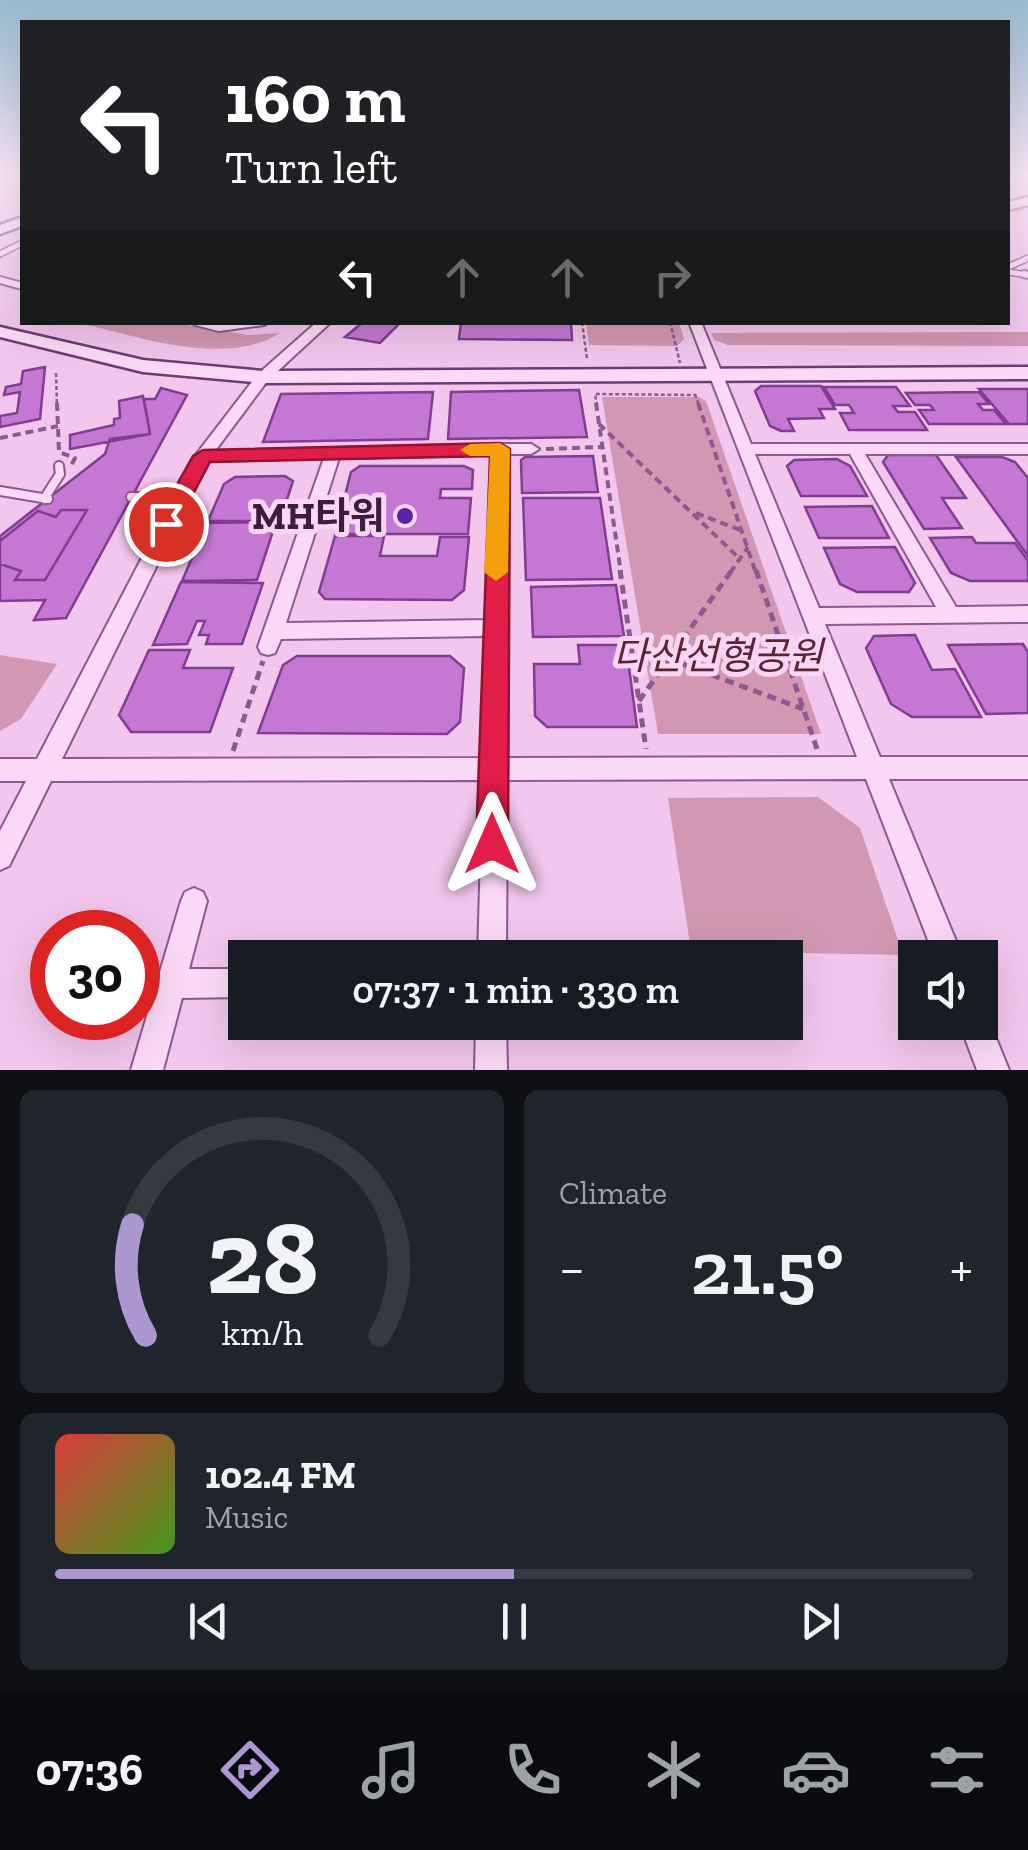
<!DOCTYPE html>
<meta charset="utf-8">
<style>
body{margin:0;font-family:"Zilla Slab","Noto Sans KR",serif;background:#20242c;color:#f1f3f6;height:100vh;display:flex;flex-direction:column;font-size:38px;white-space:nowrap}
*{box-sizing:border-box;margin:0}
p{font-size:32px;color:#9ea1a6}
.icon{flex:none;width:55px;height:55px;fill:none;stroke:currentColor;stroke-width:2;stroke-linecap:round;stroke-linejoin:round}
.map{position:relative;height:1070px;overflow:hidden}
.drawer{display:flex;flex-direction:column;gap:20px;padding:20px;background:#0d0f14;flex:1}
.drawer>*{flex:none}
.top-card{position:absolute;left:20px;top:20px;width:990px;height:305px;border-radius:0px;box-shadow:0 10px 40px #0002;background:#202124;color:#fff;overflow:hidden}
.fabs{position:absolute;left:898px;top:940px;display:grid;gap:20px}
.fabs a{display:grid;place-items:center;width:100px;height:100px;border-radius:0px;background:#171b24;box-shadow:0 10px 40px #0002;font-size:50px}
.speed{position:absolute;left:30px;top:910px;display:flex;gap:20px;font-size:50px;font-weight:700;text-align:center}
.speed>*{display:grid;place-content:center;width:130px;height:130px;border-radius:50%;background:#171b24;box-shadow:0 10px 40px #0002;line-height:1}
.speed .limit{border:15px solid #d22;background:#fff;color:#111}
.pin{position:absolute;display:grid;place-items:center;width:85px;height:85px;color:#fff;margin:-42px;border:5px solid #fff;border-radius:50%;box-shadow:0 2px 10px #0007}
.me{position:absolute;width:110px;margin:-55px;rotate:0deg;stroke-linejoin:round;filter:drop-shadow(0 0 8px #0008)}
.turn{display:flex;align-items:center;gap:35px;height:210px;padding:0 40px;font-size:45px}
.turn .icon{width:130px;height:130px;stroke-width:2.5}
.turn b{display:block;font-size:70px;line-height:85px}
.lanes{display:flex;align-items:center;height:95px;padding:0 40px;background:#0003;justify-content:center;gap:50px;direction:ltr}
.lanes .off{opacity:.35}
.big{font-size:75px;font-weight:600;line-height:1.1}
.drawer .widget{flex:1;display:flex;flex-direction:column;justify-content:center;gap:15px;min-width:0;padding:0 35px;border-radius:15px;background:#20242c}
.drawer .dial{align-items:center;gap:0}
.dial svg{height:260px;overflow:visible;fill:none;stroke:#363941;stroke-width:7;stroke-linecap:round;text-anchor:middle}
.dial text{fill:#f1f3f6;stroke:none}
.song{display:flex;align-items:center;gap:30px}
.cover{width:120px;height:120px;border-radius:15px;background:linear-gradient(135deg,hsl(0 70% 55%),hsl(100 70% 35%))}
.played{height:10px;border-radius:5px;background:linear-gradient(90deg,#ad96d1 50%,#363941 50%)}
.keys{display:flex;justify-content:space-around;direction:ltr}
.heat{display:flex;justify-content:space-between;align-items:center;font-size:55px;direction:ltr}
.drawer .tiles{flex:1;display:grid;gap:20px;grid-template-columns:1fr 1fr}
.widget:last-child{grid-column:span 2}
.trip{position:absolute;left:228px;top:940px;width:575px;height:100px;border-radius:0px;background:#171b24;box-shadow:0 10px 40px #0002;font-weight:600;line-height:100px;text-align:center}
.tab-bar{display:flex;height:160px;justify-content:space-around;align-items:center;background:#090b0e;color:#9ea1a6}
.tab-bar .icon{width:70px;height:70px}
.tab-bar .on{color:#ad96d1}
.tab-bar b{font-size:45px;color:#f1f3f6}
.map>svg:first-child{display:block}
</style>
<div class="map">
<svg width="1028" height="1070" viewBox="0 0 1028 1070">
<rect width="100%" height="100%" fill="#f2c6ed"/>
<!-- green -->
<path fill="#d298b3" d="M78,323H175L248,335L280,333C225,368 138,336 78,323Z
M586,323H679L684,339L677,346L589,345Z
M1028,332V346L728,345L714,340L711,333Z
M602,397H699L706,401L821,734H658Z
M0,655L57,664L21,719L0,731Z
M818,797L860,828L903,955L691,951L668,798Z"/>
<!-- building -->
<path fill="#c478d3" stroke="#813d91" stroke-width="2.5" d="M363,322H401L380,343L345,337Z
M461,322H571L572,340L459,339Z
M45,367L40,419L0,427V416L17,413L20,392L4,395L6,387L21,384L23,371Z
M761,386H821L835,409H819L824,418L788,419L794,431H781L770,426L755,391Z
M824,387H896L910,406H893L898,412H915L927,430H849L840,413H854L849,405H835Z
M161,388L187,395L66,618L34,620L45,600L0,601V564L21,571L15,580H45L87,510H61L56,517L38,511L0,541V536L105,454L110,439L150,434L144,399H155Z
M979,389H1028V424H1009Z
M579,390L587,437L448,439L451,392Z
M433,392L428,439L263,442L281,394Z
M979,392L989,404H978L983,410H994L1006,424H929L919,410H934L930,405H915L906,393Z
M143,396L150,434L70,449V435L114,425V419L120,418L119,401Z
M888,455H936L966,498H942L962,528L924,529L883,462Z
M593,456L598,492L522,493L521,460L525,457Z
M956,457H1002L1015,462L1028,478V556Z
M837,459L850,466L867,496H801L787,466L794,460Z
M360,466H464L473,470L472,489H441L440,498H471L468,534H335L351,472Z
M285,476L293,481L280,521H208L224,484L235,477Z
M523,498H600L612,579L526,580Z
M872,506L889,538H819L805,507Z
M61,510H87L45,580H15L21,571L0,564V541L38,511L56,517Z
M276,522L257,580L182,581L207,523Z
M335,536H384L380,556H437L440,537H469L464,590L452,600L325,599L319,592Z
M972,537L976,543H1015L1028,561V581H970L951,573L930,538Z
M895,547L915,583L909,592H857L840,584L824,548Z
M181,582L263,583L242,644H206L209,635H199L205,621H197L187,644L153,645Z
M616,585L624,636L533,637L531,587Z
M915,635L932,670L955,669L981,717H912L891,704L866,648L874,636Z
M1023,644L1028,652V713L986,714L948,645Z
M578,645H626L637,727H547L535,716L534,664H580Z
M149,650H190L183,668H233L210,732H131L119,715Z
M297,656H450L464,668L460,722L447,734L258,733L283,665Z"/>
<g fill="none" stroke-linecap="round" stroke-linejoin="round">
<!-- lane-far2 casing -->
<g stroke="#8d598f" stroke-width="8">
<path id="lane-far2" d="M0,184L22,177
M0,254L22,243
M1008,267L1028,258
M1008,272L1028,275"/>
</g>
<!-- lane-far1 casing -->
<g stroke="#8d598f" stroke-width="10">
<path id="lane-far1" d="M1024,274L1028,275
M0,280L22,286
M196,322L219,328L264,322"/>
</g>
<!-- lane casing -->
<g stroke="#8d598f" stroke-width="12">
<path id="lane" d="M0,491L48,499
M131,497H181
M44,499L60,474L59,466"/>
</g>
<!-- street casing -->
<g stroke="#8d598f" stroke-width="4">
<path id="street" d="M317,322H331L268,380L215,451L501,444H531L539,449L531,454H509L507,758L857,757L689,322H701L751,444H1028V454H865L956,607L1028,606V622L825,624L880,757H1028V779H889L963,958H935L866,779L507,780L506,958H478L483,780L51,781L9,866L0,870V831L26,781H0V759H37L195,456L258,374ZM755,454H850L936,607L819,608ZM493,455L488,620L286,623L339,458ZM324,458L258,647L261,653L268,655L275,653L281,639L488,636L484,758L62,759L208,461Z
M194,888L203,892L207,901L189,969H245V997L182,998L163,1070H131L181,901L185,892Z
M980,1010L985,1011L1009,1070H977L959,1022H980Z
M476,1022H506L507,1070H475Z"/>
</g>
<!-- secondary casing -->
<g stroke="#6d3c71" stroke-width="5">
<path id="secondary" d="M1028,197V205L1008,210V202Z
M22,217V226L0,234V225Z
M0,327L143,360L263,371L1028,367V379L263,383L143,372L0,337Z"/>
</g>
<!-- path-far2 -->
<path stroke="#8d598f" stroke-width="2.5" stroke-dasharray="4 2.5" stroke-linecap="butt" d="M582,322L587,359
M670,322L680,363
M56,373L57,406
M695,394L699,406
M597,406L595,394L696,395"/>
<!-- path-far1 -->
<path stroke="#8d598f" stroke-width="4" stroke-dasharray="8 5" stroke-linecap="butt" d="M57,403L59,452L75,458L70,468
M596,403L621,573
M698,403L756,573
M599,424L740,559
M0,438L58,426
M546,449L601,447
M696,513L743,531
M730,573L748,547"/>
<!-- path -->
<path stroke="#8d598f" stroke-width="5" stroke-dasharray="9 6" stroke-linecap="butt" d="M620,570L646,749
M756,570L817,749
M669,659L803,709
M639,701L732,570
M233,751L263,661"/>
<!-- lane-far2 -->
<use href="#lane-far2" stroke="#fcdaf7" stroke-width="5"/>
<!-- lane-far1 -->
<use href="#lane-far1" stroke="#fcdaf7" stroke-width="6"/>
<!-- lane -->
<use href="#lane" stroke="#fcdaf7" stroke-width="8"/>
<!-- street -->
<use href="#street" fill="#fcdaf7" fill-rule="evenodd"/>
<!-- secondary -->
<use href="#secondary" fill="#fcdaf7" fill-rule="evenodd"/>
</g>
<!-- sky -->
<linearGradient id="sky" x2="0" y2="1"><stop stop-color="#98bbce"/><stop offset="0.54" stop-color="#f9e5f7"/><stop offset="1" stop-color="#f9e5f7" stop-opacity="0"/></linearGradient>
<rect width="1028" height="326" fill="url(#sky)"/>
<!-- route -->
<path fill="#e11d48" stroke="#92132f" stroke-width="2.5" d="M500,443L510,449L508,844L504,856L492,860L480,856L476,844L490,456L210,462L174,530H159L155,524L193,456L203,450Z"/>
<!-- slow -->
<path fill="#f59e0b" d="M500,443L510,449L508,572L496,581L484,572L490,456H470L460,450L470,444Z"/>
<!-- markers -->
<circle fill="#5924a4" stroke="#f9d6f4" stroke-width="4" cx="405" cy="516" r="10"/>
<g text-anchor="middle" stroke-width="10" stroke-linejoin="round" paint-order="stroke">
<!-- poi labels -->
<g font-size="38" font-weight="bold" fill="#3b1e3e" stroke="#f9d6f4" text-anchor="end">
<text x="385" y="529">MH타워</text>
</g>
<!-- park labels -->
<g font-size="38" font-style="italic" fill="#5c2336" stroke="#f9d6f4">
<text x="718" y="669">다산선형공원</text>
</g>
</g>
</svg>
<div class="fabs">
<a><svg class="icon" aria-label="sound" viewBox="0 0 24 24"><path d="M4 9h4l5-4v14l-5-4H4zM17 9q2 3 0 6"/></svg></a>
</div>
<div class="speed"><div class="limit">30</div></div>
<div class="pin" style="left:166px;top:524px;background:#d93025"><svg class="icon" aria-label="arrive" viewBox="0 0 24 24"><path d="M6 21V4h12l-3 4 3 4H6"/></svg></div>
<svg class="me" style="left:492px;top:844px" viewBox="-20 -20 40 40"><path d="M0-17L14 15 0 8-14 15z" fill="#e11d48" stroke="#fff" stroke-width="4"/></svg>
<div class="trip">07:37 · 1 min · 330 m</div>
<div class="top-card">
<div class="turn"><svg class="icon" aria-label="left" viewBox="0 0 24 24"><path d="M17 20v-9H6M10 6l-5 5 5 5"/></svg><div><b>160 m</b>Turn left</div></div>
<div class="lanes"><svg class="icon" aria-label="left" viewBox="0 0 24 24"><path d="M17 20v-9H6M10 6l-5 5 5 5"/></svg><svg class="icon off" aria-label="ahead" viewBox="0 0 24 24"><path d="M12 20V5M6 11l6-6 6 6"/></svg><svg class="icon off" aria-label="ahead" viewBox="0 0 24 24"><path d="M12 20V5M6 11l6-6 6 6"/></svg><svg class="icon off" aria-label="right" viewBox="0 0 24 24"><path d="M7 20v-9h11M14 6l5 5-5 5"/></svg></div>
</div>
</div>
<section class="drawer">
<div class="tiles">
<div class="widget dial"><svg viewBox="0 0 100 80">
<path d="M14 69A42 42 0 1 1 86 69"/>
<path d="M14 69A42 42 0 0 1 10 35" stroke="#ad96d1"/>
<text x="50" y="56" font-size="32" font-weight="700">28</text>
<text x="50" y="72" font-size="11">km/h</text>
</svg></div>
<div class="widget"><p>Climate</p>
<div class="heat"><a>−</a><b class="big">21.5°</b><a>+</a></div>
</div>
<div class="widget">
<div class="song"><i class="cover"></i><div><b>102.4 FM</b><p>Music</p></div></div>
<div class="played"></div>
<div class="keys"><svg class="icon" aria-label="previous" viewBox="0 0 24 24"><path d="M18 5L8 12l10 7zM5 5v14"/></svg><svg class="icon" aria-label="pause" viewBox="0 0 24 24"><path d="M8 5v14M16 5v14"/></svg><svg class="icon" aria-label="next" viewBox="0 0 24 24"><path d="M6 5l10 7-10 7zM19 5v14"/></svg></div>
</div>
</div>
</section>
<nav class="tab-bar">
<b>07:36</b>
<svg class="icon on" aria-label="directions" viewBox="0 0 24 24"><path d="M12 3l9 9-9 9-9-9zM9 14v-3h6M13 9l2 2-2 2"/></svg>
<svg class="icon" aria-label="music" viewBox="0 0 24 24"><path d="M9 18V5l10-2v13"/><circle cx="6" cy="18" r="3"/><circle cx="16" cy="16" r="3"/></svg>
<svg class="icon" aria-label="phone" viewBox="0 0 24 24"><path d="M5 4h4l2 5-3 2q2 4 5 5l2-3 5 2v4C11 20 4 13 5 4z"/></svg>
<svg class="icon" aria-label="climate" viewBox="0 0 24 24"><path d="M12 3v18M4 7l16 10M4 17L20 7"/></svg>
<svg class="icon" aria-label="car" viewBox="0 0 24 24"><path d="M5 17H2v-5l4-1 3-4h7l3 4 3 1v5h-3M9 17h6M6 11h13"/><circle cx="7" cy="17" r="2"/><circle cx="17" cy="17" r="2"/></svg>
<svg class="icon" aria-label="filters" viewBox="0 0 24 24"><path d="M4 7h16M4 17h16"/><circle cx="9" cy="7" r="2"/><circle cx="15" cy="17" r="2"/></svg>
</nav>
